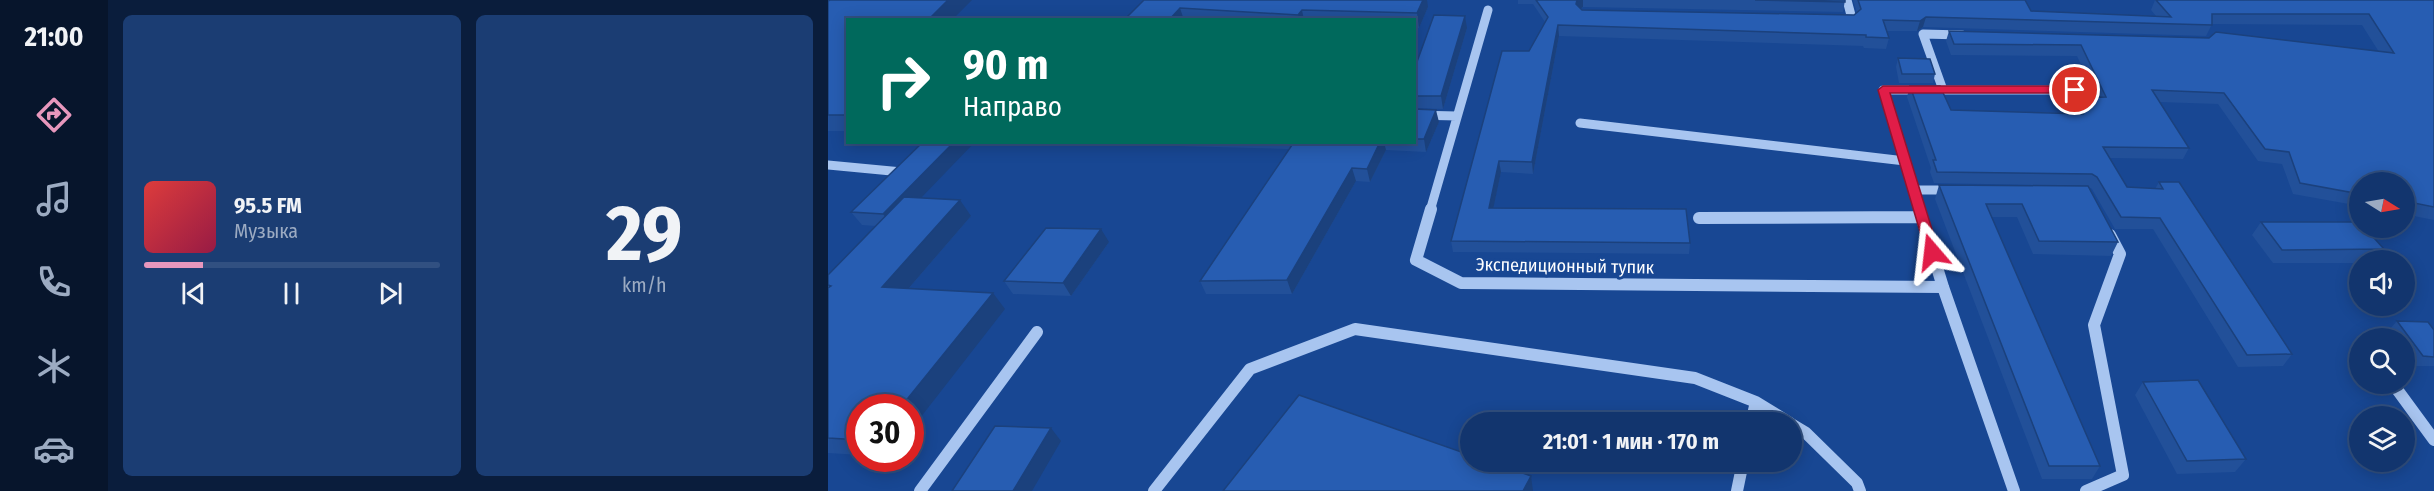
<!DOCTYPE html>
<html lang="ru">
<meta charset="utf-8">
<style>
body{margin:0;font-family:"Fira Sans Condensed",sans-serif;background:#1b3d73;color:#f1f3f6;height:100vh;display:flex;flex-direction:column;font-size:22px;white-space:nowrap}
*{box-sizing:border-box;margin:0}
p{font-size:20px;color:#9cabc2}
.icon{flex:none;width:33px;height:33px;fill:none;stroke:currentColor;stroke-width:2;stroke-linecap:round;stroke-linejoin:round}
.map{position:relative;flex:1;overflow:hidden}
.drawer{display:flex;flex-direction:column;gap:15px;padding:15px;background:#0a1d3c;width:720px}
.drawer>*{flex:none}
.guide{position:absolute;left:18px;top:18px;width:570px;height:126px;border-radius:0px;box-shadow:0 3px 15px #0003,0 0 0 2px #315081;background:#00695c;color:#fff;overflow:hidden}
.needle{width:39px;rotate:101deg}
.controls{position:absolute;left:1521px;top:172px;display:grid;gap:12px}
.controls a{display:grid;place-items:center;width:66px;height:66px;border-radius:50%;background:#12356e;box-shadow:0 3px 15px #0003,0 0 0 2px #315081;font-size:30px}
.speed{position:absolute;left:18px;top:394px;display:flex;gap:12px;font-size:30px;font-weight:700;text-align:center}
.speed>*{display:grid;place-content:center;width:78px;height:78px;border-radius:50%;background:#12356e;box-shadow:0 3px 15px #0003,0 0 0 2px #315081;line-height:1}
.speed .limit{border:9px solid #d22;background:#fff;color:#111}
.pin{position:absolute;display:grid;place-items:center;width:51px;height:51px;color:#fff;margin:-26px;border:3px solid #fff;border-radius:50%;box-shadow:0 2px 6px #0007}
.me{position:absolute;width:66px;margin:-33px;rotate:343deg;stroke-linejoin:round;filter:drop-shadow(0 0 4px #0008)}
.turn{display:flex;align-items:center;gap:21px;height:126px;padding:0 18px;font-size:27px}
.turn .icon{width:78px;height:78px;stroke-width:2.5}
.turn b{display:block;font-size:42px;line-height:51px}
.drawer .widget{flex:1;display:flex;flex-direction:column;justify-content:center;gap:9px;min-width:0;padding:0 21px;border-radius:9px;background:#1b3d73}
.drawer .dial{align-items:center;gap:0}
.dial b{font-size:78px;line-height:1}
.song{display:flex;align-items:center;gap:18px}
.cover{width:72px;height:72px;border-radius:9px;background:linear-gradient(135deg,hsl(0 70% 55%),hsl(340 70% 35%))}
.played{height:6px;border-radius:3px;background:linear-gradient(90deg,#e797bd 20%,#315081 20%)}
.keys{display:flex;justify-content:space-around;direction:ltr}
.drawer .tiles{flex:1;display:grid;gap:15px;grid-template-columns:repeat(2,1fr)}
.trip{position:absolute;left:632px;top:412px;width:342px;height:60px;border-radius:30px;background:#12356e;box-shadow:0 3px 15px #0003,0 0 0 2px #315081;font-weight:700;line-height:60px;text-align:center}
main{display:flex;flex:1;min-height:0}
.tab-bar{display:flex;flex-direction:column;width:108px;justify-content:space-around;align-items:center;background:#07152c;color:#9cabc2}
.tab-bar .icon{width:42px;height:42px}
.tab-bar .active{color:#e797bd}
.tab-bar b{font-size:27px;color:#f1f3f6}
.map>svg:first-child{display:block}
</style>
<main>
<nav class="tab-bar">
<b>21:00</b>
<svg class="icon active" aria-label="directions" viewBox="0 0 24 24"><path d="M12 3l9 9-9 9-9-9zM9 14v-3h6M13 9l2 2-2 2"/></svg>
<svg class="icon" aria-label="music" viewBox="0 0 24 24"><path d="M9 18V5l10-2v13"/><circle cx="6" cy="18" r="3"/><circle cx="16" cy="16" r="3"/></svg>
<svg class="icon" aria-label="phone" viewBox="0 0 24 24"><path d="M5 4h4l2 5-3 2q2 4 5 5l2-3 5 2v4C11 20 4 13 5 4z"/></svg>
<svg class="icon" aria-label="climate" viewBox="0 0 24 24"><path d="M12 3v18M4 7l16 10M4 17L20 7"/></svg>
<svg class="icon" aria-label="car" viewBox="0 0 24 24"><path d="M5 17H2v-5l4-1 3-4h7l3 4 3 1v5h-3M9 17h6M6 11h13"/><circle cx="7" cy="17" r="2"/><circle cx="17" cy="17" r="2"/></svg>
</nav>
<section class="drawer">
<div class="tiles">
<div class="widget">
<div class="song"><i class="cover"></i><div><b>95.5 FM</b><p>Музыка</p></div></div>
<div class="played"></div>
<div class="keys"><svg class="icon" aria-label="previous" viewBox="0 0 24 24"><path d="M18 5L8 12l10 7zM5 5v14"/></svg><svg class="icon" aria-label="pause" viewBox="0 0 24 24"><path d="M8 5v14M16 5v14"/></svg><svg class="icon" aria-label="next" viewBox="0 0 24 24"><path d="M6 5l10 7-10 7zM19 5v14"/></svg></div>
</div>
<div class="widget dial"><b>29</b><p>km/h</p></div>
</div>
</section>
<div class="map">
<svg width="1606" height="491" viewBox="0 0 1606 491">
<rect width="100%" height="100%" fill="#184793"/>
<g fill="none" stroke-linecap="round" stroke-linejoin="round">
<!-- minor-far1 -->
<path stroke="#a8c5f0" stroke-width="9" d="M1014,19H1024L1019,0
M1115,90L1095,34L1134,35
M586,115L629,116
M752,123L1077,161
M0,165L74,172
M1086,190H1123
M602,211L660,10
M1092,211L1055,90H1247"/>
<!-- minor -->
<path stroke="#a8c5f0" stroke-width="12" d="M603,209L588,260L633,283L1115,287
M1091,209L1115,287L1186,491
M871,218L1094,217
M1568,388L1606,440
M923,423L928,402
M963,424L978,433L1029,483L1032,491
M92,491L209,332
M326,491L422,369L527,329L867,378L928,402L962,423
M909,491L915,462
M1258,491L1295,475L1266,325L1292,254L1282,235"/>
</g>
<!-- wall -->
<path fill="#225099" d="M316,0L600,7L591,28H586V20H296Z
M690,0H1017L1015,12L755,7L753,9L754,10L1026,15L1029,13L1025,0H1197L1203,11L1328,16L1323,10L1327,0H1606V220L1576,214V183H1532V206L1465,194L1454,164L1430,161L1390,104L1331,102L1361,148L1355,159L1282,158L1299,187L1327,189L1331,182L1464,354L1455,366L1410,367L1325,229H1287L1264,189L1261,187L1290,242L1283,256L1205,254L1189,217H1164L1272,466L1264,479H1214L1107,199L1111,185L1259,186L1106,183L1102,172L1103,168L1079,97L1082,86L1123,110L1243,113L1239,109L1244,98L1268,97L1249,56L1123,55L1118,41L1121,31L1551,52L1534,25L1384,24L1378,36L1095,27L1089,31H1058L1061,38L1058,49L1036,48L1035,46L731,36L705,174L673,172L665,208L862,243L861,254L625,252L623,241L701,51L717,22L705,4H690Z
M0,1L20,20V131H0Z
M639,28L615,109L586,108V70Z
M1070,58L1107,74L1105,83H1071L1068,67Z
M586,109L611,122L598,152L558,150L542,182L528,181L464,294H378L372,281L461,149L348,146L346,142H586Z
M93,198L143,216L81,288L177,309L32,408V455L0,453V275L48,226L34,225L23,212Z
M1433,222L1556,249L1546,261H1532V263H1445L1424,235Z
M281,242L243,296L185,294L176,281Z
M1569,321L1606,330V366H1586L1576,352V339H1567L1560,331Z
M1315,382L1418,459L1407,472L1349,474L1307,395Z"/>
<!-- shaded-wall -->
<path fill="#1b417d" d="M120,0H144L124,20H100Z
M595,0H599L600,7L591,28L589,13Z
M749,0H755V7L750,10L748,4Z
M352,8L356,20H341Z
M474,10L476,20H472L470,15Z
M637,16L639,28L615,109L613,96Z
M1098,17L1095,27L1089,31L1092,21Z
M730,25L731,36L705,174L704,162Z
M608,110L611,122L598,152L596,139Z
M126,142H147L65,227L55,214Z
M552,142H556L558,150L542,182L539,169Z
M671,161L673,172L663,219L661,208Z
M524,168L528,181L464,294L459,280Z
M132,200L143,216L68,303L54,287Z
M273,229L281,242L243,296L235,283Z
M165,293L177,309L82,431V408H72Z
M223,428L233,441L204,491H185Z
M703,476L705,491H695Z"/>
<!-- building -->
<path fill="#275db2" stroke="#1b417d" stroke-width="1.5" d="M2,0H120L100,20H20V115H0V1Z
M316,0H595L589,13L474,10L470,15L352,8L341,20H296Z
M708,0H749L748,4L754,10L1026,15L1033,9L1030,0H1197L1203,11L1343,17L1328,0H1606V207L1576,201V183H1532V194L1472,183L1461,152L1437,149L1396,93L1324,90L1361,148L1275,147L1299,187L1335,189L1331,182H1351L1464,354L1419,355L1332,218L1293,217L1269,177L1264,174L1109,172L1105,160H1108L1082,86H1112L1123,110L1255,114L1244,98L1278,97L1253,45L1126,44L1121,31L1381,38L1388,32L1566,53L1541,14H1384V25L1098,17L1092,21L1055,20L1061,38L1038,37V35L730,25L704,162L671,161L661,208L858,209L862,243L623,241L674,51H701L720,17Z
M927,0H1017V2Z
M606,15L637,16L613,96H586V70Z
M1070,58L1102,59L1107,74H1074Z
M586,109L608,110L596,139H586Z
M95,142H126L55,214L23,212Z
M466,142H552L539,169L524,168L459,280L372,281Z
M1111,185L1260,186L1290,242L1211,241L1194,204H1158L1272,466H1221Z
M76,197L132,200L54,287L165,293L72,408H32V440L0,438V288L3,286L0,285V275Z
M1433,222H1531L1532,228H1537L1556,249L1454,250Z
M218,228L273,229L235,283L176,281Z
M1569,321L1600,322L1606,330V357L1595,356Z
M1370,380L1418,459L1359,461L1315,382Z
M471,395L642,455V462H663L703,476L695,491H395Z
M167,426L223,428L185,491H124Z"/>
<!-- route -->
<path fill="#e11d48" stroke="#92132f" stroke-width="1.5" d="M1055,86H1247L1253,90L1247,93H1062L1111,252L1104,257L1098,252L1050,90Z"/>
<g text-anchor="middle" stroke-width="6" stroke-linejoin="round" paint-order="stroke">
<!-- street labels -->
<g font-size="18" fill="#fff" stroke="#184793">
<text transform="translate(737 266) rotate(1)" y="6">Экспедиционный тупик</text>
</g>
</g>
</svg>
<div class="controls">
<a><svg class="needle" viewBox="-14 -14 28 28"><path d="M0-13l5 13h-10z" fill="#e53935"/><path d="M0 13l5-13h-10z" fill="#9cabc2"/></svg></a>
<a><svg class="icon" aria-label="sound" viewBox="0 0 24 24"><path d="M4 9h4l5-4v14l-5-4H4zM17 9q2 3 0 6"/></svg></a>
<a><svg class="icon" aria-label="search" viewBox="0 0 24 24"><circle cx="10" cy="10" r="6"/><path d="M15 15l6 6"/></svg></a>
<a><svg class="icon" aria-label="layers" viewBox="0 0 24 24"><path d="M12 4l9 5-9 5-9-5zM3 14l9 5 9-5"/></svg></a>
</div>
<div class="speed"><div class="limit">30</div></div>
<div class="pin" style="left:1247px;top:90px;background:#d93025"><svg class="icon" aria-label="arrive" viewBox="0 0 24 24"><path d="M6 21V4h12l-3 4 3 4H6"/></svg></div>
<svg class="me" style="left:1104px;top:252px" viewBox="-20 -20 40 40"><path d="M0-17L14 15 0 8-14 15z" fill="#e11d48" stroke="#fff" stroke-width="4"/></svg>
<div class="trip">21:01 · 1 мин · 170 m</div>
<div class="guide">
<div class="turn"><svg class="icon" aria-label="right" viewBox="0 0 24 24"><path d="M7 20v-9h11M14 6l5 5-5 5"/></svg><div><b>90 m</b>Направо</div></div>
</div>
</div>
</main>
